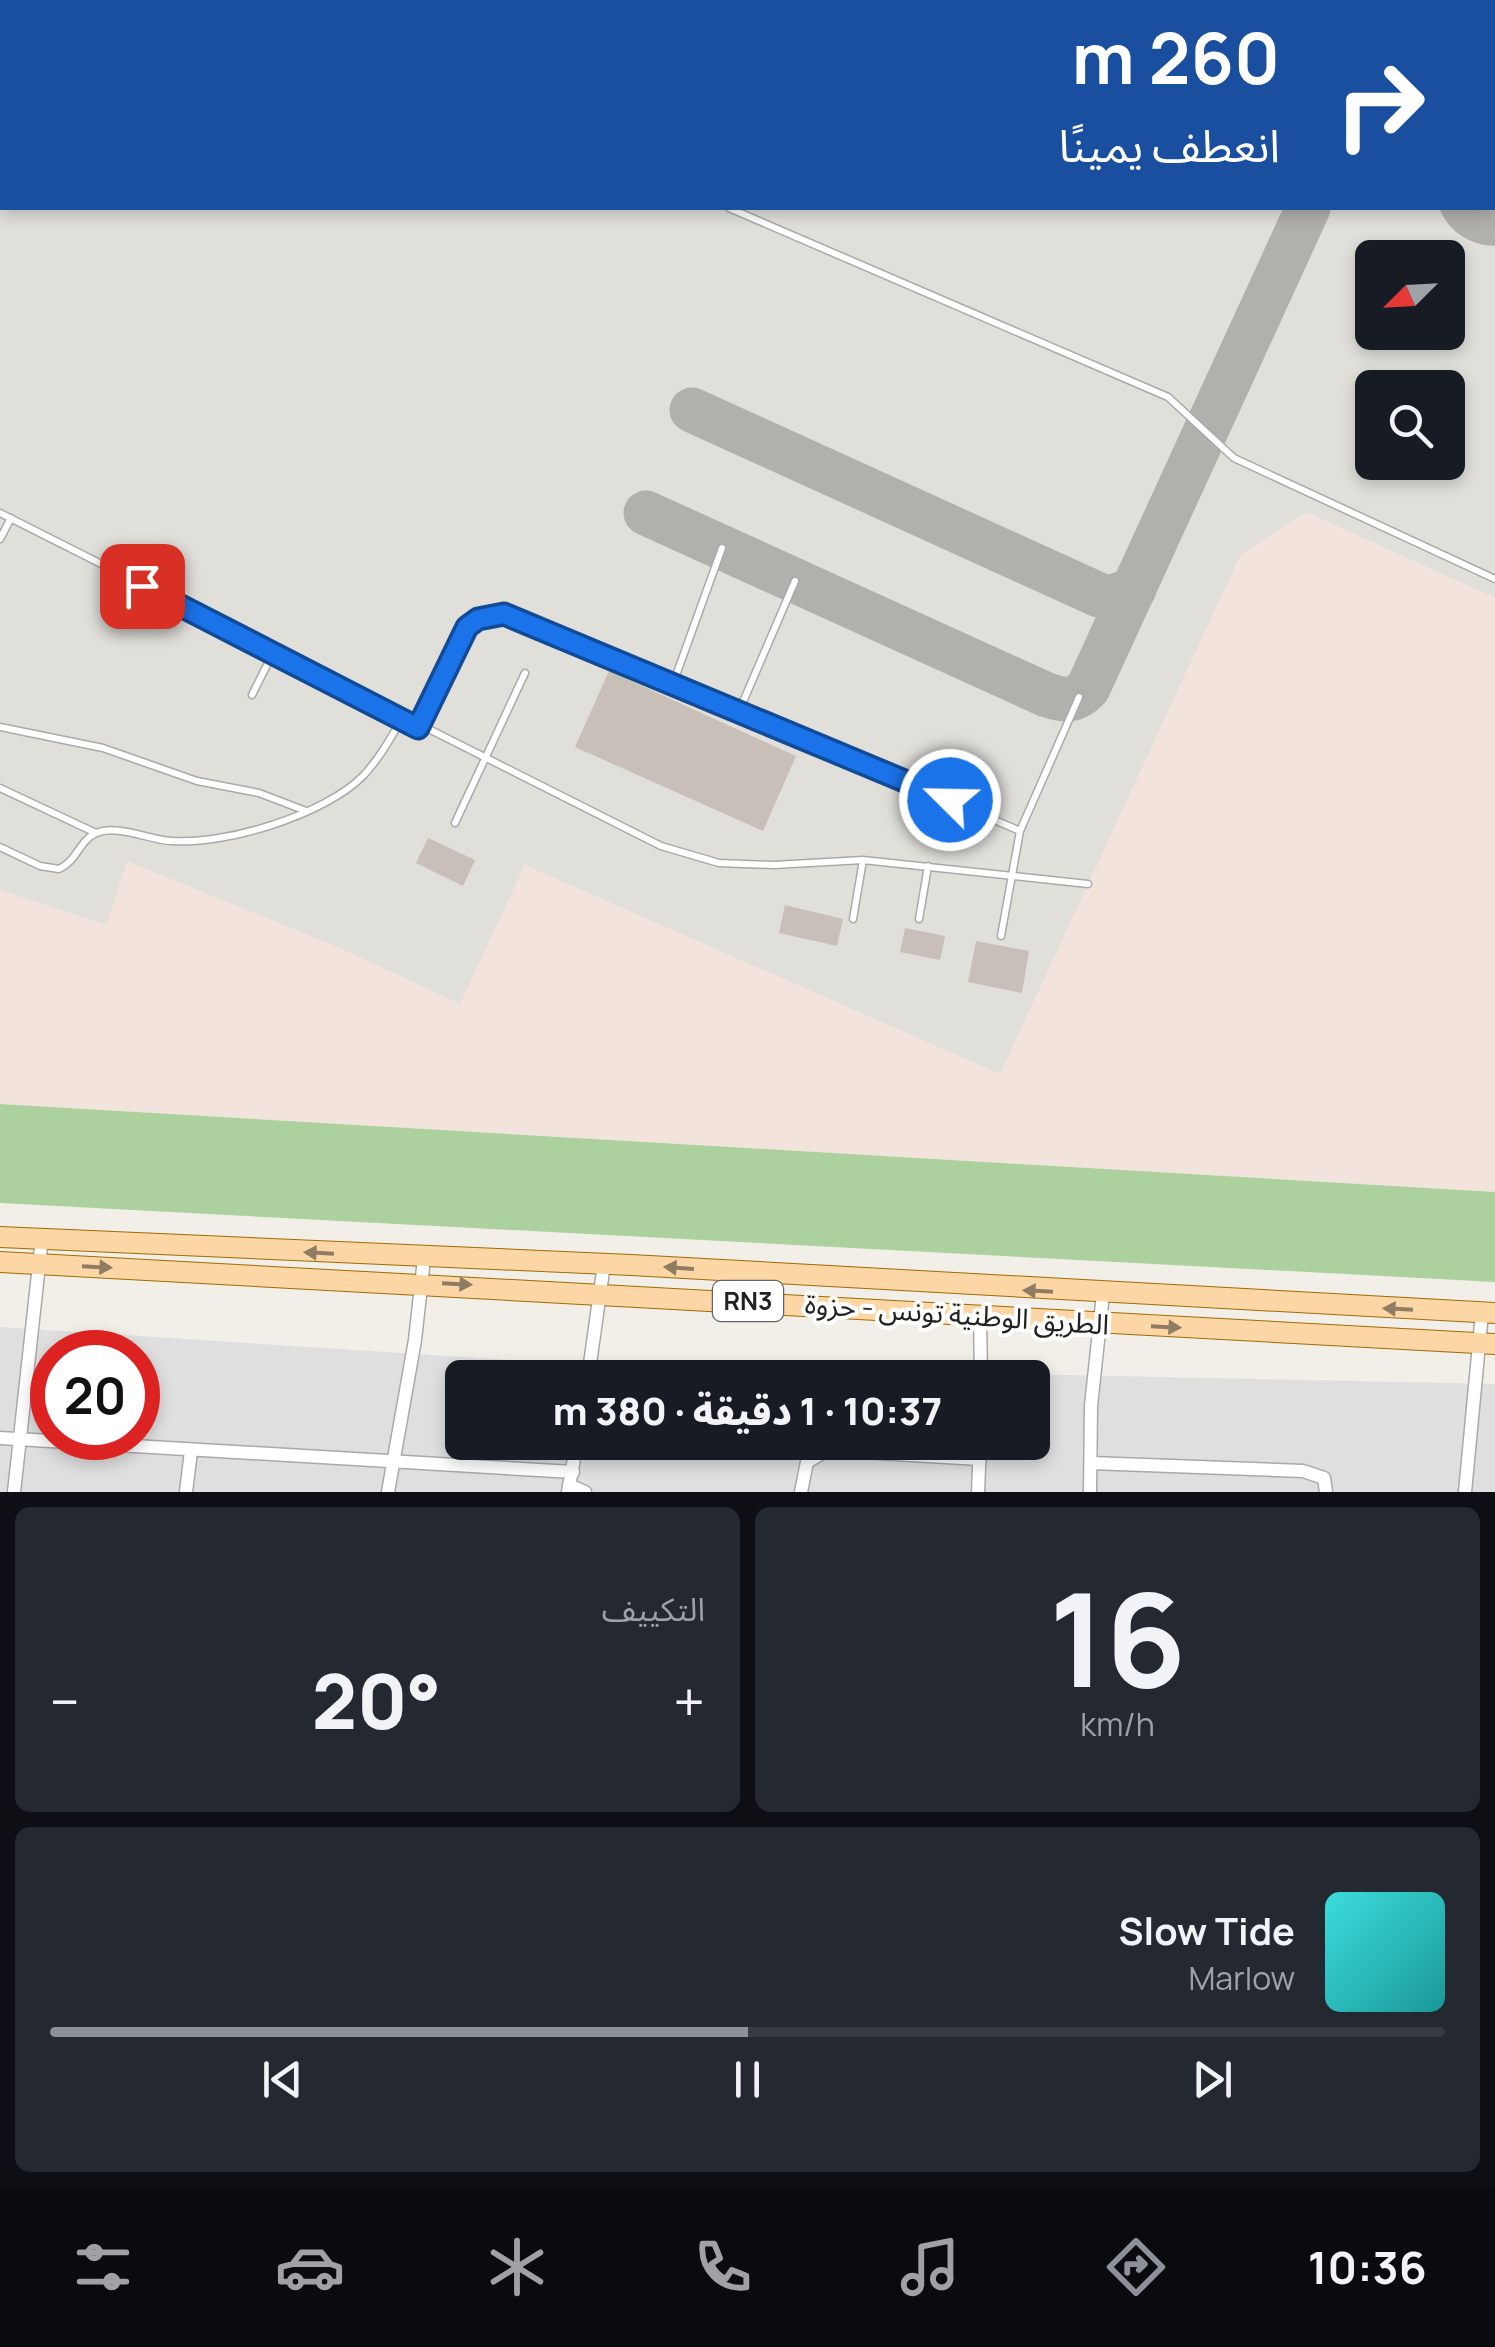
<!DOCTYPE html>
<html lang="ar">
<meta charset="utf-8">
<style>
body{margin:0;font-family:Manrope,"Noto Sans Arabic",sans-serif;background:#242831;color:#f1f3f6;direction:rtl;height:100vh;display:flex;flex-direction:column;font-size:38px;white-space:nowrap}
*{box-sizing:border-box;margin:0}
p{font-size:32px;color:#9ea1a6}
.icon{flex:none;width:55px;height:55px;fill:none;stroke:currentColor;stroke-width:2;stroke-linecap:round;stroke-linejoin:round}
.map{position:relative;height:1492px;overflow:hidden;direction:ltr}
.sheet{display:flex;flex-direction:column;gap:15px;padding:15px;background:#0d0f14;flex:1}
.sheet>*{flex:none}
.top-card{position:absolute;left:0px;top:0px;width:1495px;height:210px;box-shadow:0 5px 15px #0003;direction:rtl;background:#1a4fa0;color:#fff;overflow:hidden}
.needle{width:65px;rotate:246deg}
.tools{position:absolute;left:1355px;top:240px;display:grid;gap:20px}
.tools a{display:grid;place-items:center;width:110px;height:110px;border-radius:15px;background:#171b24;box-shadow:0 5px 15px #0003;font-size:50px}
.speed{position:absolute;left:30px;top:1330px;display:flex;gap:20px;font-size:50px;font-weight:700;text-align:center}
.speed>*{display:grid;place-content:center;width:130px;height:130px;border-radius:50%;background:#171b24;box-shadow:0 5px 15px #0003;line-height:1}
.speed .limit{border:15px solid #d22;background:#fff;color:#111}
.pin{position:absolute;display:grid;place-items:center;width:85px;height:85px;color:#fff;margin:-42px;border-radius:20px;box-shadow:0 5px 15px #0006}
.me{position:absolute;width:110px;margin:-55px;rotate:293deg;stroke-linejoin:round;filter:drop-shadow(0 0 8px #0008)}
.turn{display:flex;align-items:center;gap:35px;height:210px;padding:0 50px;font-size:45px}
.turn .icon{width:130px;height:130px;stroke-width:2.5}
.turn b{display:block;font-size:70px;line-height:85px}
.big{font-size:75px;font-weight:800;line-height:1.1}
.sheet .widget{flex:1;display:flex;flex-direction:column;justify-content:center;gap:15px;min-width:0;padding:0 35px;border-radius:15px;background:#242831}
.sheet .dial{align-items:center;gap:0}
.dial b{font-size:130px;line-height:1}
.song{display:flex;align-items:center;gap:30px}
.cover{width:120px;height:120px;border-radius:15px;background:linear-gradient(135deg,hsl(180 70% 55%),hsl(180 70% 35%))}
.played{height:10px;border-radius:5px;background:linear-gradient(90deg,#8c9099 50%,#363941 50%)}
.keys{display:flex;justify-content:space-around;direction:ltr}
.heat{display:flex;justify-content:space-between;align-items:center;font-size:55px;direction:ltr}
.sheet .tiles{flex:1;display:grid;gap:15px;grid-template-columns:1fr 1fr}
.widget:last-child{grid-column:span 2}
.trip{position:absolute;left:445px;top:1360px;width:605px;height:100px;border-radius:15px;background:#171b24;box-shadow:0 5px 15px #0003;font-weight:800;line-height:100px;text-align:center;direction:rtl}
.menu{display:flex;height:160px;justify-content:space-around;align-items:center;background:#090b0e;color:#9ea1a6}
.menu .icon{width:70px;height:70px}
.menu .current{color:#8c9099}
.menu b{font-size:45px;color:#f1f3f6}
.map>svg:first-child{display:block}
</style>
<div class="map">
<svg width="1495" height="1492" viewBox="0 0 1495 1492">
<rect width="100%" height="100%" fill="#f2efe9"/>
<!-- residential -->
<path fill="#e0dfdf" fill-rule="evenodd" d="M0,1327L589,1365L1495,1384V1492H0ZM52,1352H138V1438H52ZM462,1378H1032V1442H462Z"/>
<!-- military -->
<path fill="#f3e3dd" d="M0,260L1306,512L1495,598V1192L0,1104Z"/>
<!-- airport -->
<path fill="#e1dfda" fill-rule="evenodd" d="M0,0H1495V598L1306,512L1240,556L1000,1074L525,865L460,1004L340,948L127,861L106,925L0,890ZM2,2H1492V208H2ZM1372,258H1448V332H1372ZM1372,388H1448V462H1372Z"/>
<!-- forest -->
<path fill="#add19e" d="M0,1104L1495,1192V1282L0,1203Z"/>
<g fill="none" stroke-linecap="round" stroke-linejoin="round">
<!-- taxiway -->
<path stroke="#b1b0ac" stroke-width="45" d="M692,410L1099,595L1111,598L1134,589
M646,513L1047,695C1065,701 1074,702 1088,688L1308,208"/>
<!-- runway -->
<path stroke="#b1b0ac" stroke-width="112" d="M1078,0L1083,2
M1492,189L1495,190"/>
</g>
<!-- building -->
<path fill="#c7bfb8" d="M609,671L796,756L763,831L575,747Z
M428,838L475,860L463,886L416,863Z
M785,905L843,919L837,946L779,933Z
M905,928L945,936L940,960L900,952Z
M976,941L1029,951L1022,993L968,982Z"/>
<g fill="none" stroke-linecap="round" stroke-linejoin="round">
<!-- lane casing -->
<g stroke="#a9a9a9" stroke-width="9">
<path id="lane" d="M247,0L253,2
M33,2L34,0
M0,76L2,70
M729,208L1168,397L1234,458L1495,579
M0,513L661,846L719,863L774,865L863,860L1088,884
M0,539L11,518
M674,681L722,548
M252,695L273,653
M740,709L795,581
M0,727L103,748L197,781L259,793L306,811
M419,728L467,627L478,619L504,614L674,681L1020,831
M0,788L96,833
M455,823L525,673
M0,847L40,866L59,869C77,861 79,841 96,833C118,824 149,840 171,841C226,845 324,815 363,776C379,759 390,739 402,719
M853,919L863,860
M919,919L928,866
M1001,936L1020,831L1079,697"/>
</g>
<!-- street casing -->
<g stroke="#a9a9a9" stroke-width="15">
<path id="street" d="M980,1316L981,1378
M588,1378L604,1264
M0,1438L573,1472
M1091,1463L1303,1471L1324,1478L1326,1492
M569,1485L585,1492
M14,1492L42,1238
M186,1492L191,1451
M388,1492L415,1340L424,1259
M568,1492L577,1442
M801,1492L807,1462L827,1450L980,1459
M978,1492L980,1442
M1090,1492L1091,1406L1103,1294
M1465,1492L1482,1313"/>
</g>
<!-- primary casing -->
<g stroke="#a06b00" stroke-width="22">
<path id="primary" d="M0,1237L631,1265L1495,1313
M0,1262L1495,1344"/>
</g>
<!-- lane -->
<use href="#lane" stroke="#fff" stroke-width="6"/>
<!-- street -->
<use href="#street" stroke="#fff" stroke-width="12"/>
<!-- primary -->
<use href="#primary" stroke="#fcd6a4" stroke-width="20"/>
</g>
<!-- one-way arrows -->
<defs><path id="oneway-solid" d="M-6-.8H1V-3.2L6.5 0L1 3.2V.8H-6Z" transform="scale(2.5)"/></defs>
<g fill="#8f7c63">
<use href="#oneway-solid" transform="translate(319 1253) rotate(-177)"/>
<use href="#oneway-solid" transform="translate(97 1267) rotate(3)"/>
<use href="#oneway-solid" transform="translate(679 1268) rotate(-176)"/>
<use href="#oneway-solid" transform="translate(457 1284) rotate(3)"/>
<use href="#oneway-solid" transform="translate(1038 1291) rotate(-177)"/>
<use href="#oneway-solid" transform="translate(1398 1309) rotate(-177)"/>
<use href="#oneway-solid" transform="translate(1166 1327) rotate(3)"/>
</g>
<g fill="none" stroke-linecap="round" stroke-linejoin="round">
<!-- route casing -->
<g stroke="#114b97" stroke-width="25">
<path id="route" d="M142,586L418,728L467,627L478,619L504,614L950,800"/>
</g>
<!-- route -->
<use href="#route" stroke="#1a73e8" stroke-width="18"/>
</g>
<g text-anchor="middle" stroke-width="8" stroke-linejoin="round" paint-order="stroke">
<!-- shield labels -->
<rect fill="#fff" stroke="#646464" stroke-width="2.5" x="713" y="1281" width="70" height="40" rx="8"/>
<g font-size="25" font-weight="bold" fill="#222">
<text x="748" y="1310">RN3</text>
</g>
<!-- street labels -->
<g font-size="28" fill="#222" stroke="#fff">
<text transform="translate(957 1314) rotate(4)" y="10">الطريق الوطنية تونس - حزوة</text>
</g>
</g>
</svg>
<div class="tools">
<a><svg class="needle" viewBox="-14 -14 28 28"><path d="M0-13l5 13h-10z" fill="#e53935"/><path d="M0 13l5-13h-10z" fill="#9ea1a6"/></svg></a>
<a><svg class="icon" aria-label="search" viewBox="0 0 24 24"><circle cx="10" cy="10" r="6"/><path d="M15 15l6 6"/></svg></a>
</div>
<div class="speed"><div class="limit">20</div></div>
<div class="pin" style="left:142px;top:586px;background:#d93025"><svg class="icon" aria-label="arrive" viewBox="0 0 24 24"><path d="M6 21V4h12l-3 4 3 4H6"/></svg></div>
<svg class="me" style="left:950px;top:800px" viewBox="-20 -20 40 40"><circle r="17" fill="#1a73e8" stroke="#fff" stroke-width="3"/><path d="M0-11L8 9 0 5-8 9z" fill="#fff"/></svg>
<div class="trip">10:37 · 1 دقيقة · 380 m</div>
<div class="top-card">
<div class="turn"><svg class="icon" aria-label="right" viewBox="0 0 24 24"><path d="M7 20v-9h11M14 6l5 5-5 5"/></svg><div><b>260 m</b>انعطف يمينًا</div></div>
</div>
</div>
<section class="sheet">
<div class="tiles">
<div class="widget dial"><b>16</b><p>km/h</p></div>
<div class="widget"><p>التكييف</p>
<div class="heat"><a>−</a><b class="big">20°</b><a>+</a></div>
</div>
<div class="widget">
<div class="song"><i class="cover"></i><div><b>Slow Tide</b><p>Marlow</p></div></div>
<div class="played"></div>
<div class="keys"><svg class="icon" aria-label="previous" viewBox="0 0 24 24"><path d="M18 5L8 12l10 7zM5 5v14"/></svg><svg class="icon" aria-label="pause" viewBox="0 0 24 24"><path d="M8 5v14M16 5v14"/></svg><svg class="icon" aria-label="next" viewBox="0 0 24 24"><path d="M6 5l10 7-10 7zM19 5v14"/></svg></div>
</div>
</div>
</section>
<nav class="menu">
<b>10:36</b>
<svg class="icon current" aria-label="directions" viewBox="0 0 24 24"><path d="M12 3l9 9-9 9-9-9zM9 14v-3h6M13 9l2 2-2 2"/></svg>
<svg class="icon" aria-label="music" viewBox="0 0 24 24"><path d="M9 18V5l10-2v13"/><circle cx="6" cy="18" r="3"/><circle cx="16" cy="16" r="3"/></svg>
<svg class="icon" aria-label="phone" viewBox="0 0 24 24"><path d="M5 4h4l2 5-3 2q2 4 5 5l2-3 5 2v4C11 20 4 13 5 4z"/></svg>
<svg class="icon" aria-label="climate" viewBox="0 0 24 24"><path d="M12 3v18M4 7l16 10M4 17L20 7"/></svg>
<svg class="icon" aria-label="car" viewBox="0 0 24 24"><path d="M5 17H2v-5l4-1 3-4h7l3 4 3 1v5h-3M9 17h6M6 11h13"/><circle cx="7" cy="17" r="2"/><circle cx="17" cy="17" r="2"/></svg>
<svg class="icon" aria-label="filters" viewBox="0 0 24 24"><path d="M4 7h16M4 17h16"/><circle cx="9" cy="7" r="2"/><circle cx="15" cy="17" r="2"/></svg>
</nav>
